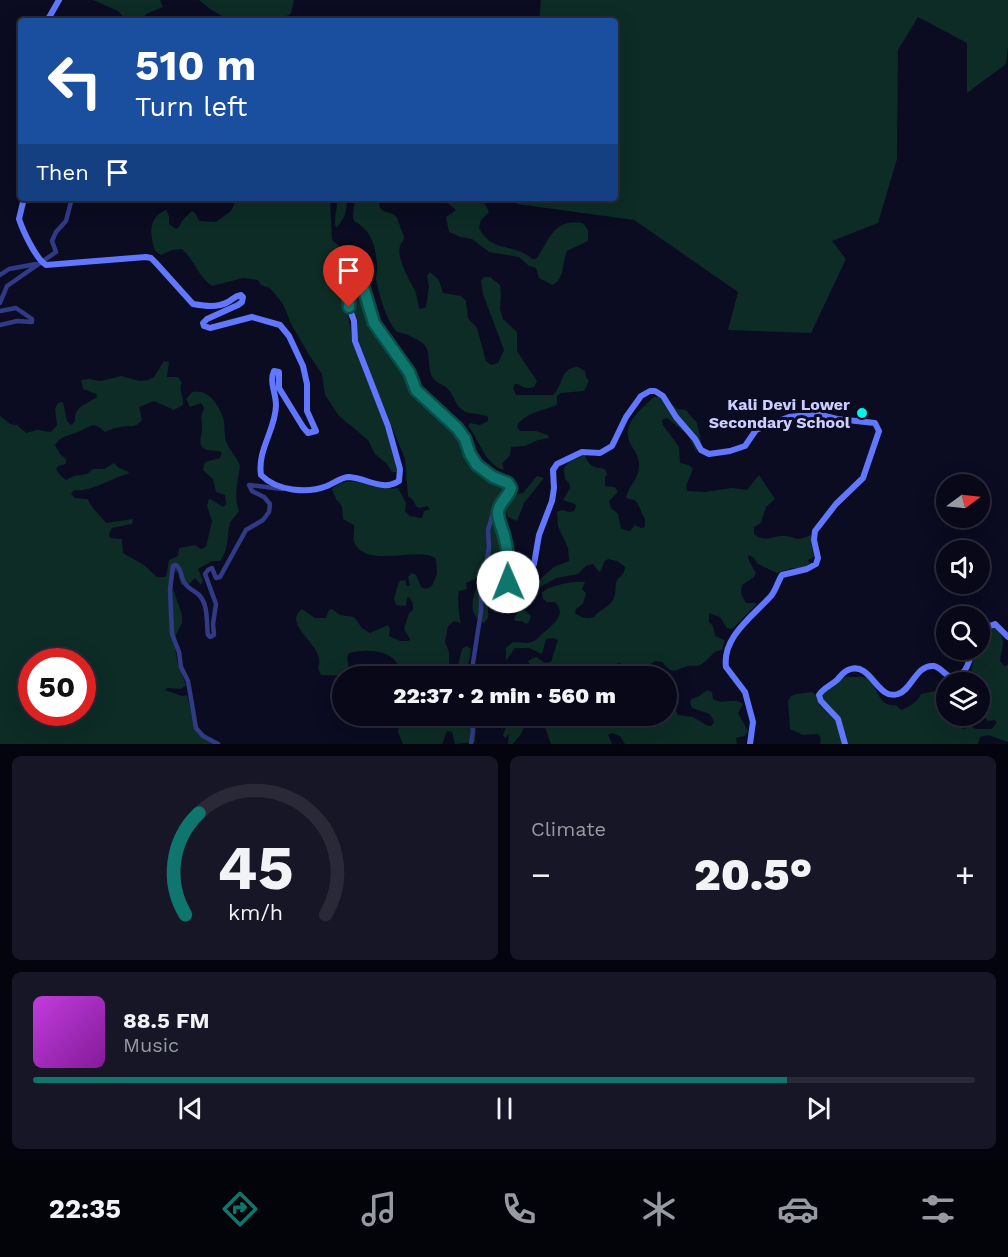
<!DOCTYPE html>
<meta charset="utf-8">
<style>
body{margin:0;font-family:"Work Sans",sans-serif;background:#161626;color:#f1f3f6;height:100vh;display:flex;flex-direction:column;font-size:22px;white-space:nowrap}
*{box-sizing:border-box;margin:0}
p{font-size:20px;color:#989aa2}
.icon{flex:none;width:33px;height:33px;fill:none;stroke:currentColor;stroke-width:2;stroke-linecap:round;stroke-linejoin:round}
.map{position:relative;height:744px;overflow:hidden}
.side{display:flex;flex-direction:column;gap:12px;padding:12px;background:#04040e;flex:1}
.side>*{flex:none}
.guide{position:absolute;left:18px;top:18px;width:600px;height:183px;border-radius:6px;box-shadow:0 6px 24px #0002,0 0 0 2px #292938;background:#1a4fa0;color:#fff;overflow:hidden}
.needle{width:39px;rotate:75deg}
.controls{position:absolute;left:936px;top:474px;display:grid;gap:12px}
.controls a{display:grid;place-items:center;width:54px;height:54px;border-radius:50%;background:#080819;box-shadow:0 6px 24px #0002,0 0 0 2px #292938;font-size:30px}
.speed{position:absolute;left:18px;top:648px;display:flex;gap:12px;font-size:30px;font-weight:700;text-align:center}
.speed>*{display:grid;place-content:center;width:78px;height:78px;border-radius:50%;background:#080819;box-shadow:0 6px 24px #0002,0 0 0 2px #292938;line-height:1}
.speed .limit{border:9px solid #d22;background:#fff;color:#111}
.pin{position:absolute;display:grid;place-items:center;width:51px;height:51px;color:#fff;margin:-62px -26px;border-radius:50% 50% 50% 0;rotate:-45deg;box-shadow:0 0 6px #0007}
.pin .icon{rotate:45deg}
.me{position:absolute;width:66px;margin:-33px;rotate:359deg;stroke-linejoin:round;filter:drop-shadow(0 0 4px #0008)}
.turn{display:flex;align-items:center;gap:21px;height:126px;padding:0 18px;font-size:27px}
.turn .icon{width:78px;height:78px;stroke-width:2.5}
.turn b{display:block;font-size:42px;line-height:51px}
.then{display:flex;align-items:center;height:57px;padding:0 18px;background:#0003;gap:12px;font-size:22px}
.big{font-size:45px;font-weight:800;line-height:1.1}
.side .card{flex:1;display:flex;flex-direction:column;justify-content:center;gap:9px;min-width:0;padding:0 21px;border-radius:9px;background:#161626}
.side .dial{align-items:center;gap:0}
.dial svg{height:156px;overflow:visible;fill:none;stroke:#292938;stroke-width:7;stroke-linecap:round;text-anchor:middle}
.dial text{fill:#f1f3f6;stroke:none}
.song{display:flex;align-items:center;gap:18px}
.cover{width:72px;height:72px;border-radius:9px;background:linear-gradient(135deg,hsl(290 70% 55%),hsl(290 70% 35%))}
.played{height:6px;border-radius:3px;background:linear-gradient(90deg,#0f766e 80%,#292938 80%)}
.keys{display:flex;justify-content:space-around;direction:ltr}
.heat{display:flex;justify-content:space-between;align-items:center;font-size:33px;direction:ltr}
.side .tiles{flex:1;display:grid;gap:12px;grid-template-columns:1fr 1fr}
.card:last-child{grid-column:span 2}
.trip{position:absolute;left:332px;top:666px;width:345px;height:60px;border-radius:30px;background:#080819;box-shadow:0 6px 24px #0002,0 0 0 2px #292938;font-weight:800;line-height:60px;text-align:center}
.menu{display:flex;height:96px;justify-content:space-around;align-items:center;background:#03030a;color:#989aa2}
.menu .icon{width:42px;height:42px}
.menu .current{color:#0f766e}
.menu b{font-size:27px;color:#f1f3f6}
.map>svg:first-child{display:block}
</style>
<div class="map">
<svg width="1008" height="744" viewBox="0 0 1008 744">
<rect width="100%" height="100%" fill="#0b0b21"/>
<!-- green -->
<path fill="#0d2c26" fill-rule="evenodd" d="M93,0H160L163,7L146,14L141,21H128L118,11Z
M199,0H294L291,13C282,22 248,24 236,21C223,18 209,9 199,0Z
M541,0H1008V47L1006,64L967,93V43L918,17L898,50L897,159L878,223L832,241L846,259L811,333L728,330L738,292L634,220L517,204L518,198H615V21H539Z
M237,198H330L332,240L344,250L347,257L345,296L352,338L400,460L397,472H392L387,464L375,454L368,440L339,416L325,395L322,374L308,353L291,324L283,304L270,288L261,285L258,280L243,278L212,286C199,278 195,261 182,249L172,250L161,255L155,251C150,235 147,218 166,210L169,216V224L176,229L179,227L182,221L192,211L195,213L199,221L216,222L231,211Z
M337,198H347C347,211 345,219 336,228C333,220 338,208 337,198Z
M354,198H385L379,203C380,216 392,209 397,218C398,220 403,234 404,237C404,241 401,243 400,246C396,259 411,282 416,293C417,298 418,303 419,308L421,309L426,307L429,286L427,276L430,272L439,280L443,293L461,296L466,301L468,318L477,328L486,361L491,365L498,363L504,350L483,294L481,281L484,277H490L500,285L501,294L500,309L503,319L517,332V351L537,381L534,387C527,389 524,388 518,384H515L513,388L516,395H553C564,385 559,368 578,367L585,371L586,377L589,381L584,391L561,393L557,396V405C544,410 524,413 517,426L520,431H536L548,435L549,438L538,440L525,446L511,447L510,455L502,464L504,470C484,464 480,440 468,426L470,423L480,425L488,421V417C480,412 469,416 461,409C455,404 454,395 448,389C442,383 434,383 431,374C426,357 434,347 414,338C408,335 404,333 397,332C386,321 379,294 376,279C376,274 378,269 377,264C375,245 372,231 354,221C351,212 356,206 354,198Z
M441,198H482L489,212L481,220L479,228C492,254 514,242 532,259H536C550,240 553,218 583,223L588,230V241L567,251C562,262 565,280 552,285L539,278L536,268L529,266L519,257L489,252L472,239L461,237L449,232L446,217L456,210Z
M354,284H358L360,288L375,333L398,363L417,399L458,424L465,432L481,464L490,473L510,482L517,494L523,493L537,476L544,478L524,503L517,521L508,517L504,506L502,521L511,538L515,560L506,598L495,613L491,598L488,597V618L484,623C461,612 479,585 483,568L475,579L466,583L467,589L459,591C457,597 459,618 461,623L454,621L448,626L445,642L449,652V669L453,672L457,669L462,649L466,646L471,649L469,661L464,676H399C399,672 399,666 396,662C388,649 362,649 349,653L347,658L349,669L355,676L321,675L318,668C328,646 280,626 302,609L315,618H326L329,610L332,609L340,615L354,617L362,628L370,633L388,625L390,630L389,636L400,641H409L410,639L404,629L409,613L413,610V603L409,597L407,598L406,606L396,605L394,599L399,581L405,580L407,586H410L408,577L412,573L416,575L421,587L426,589L432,586L437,574L436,559C421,545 368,569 355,544C352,538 355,531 354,525L343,519L342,506L336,499L332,489C353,471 374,492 398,488L406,503L405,511L410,516L422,518L424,511L430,509L427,506L419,508L416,506L413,500L408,496L405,459L361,352C355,329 353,307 354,284Z
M164,361L169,362L167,377H178L182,383C178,389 184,398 183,405L174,410L154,401L139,407L142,420C136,429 128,425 119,427C114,428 109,430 105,432L99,427L93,425C87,427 83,430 78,432C69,436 61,435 55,445L60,454L66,459V464L58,466L56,469L60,475L66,480L74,476L87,474L93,469H104L114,463L119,468L129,472L128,474C112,478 89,493 74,490L71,494L75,498L88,499C91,509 100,514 106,523L133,519L132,524L112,528L109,534L110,538L122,539L123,553L144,565L157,577H166L169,560L178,556L179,548L195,545L201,549L206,547L212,521L207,506L209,498L223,507L226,504L225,495L216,492L213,479L203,470L205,462L220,458L222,452C217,450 212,451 207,450C195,446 203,434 202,427C202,416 200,420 204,408L201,403L190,407L186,399L192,392C209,388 220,406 224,421C225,428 224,434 226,441C229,450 237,457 240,466C238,481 233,496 239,511C237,515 232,519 230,523C226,538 230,547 220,561H212L198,569L203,581L201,585L195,578L189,584L181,585L178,573L176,571L173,574V589L182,615V623L174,639L177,661L186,685L181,689L167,688L165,690L182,696L187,695L195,729L218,744H0V416L10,424L17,425L26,433L37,430L51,432L57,425L55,409L58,403L63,402L67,421L71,425L75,422C74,406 85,405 97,397L96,394L83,389L81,380L89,379L101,381L121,376L140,381L148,380L154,377ZM32,662H82V712H32Z
M654,397H659C665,403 672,402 677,409L686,410L697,423L701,441L696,451L687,434L667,418L662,420L663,425L679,447L680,463L689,465L693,469L686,486L687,491L705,492L732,488L747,490L759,475L775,499L766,507L761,523L754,527V534C765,543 771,536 783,536C799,536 791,543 811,535V542L814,557L808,560L812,568H792L777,573L758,564L753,557L748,555L749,561L756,573L754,577L742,585L741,594L746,603H756V605L732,629L727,628L720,617L709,613V622L713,626L715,636L725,640L722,650C713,650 710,659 702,664C698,667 693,665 688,666C674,670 674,676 662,662L656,661L637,671L619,663L609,667L605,676H531L532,670L528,661L536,657L545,663L551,662L558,640L553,638L546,639L542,654L529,648H515L506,661V648L513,642C520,642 526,644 532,642C539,639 535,640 540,636C549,627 569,616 555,602H547L543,599L542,593C549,585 574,581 585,582L582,589L586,593L583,604L576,609L575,613C581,618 587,619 594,617C600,609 608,608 613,600C617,593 614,586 617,580C621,575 624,575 625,567L617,561L608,559L604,562L601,571L599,572L593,564L586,566L578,574L556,578L530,593L521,601L522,608L531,616L529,622L526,624L522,621H515L514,619L517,613L514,602L554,567L569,561L568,548L558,526L557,512L562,510L570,512L574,511L576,506L575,504L563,500L570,488L569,483L565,479L564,468L569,462L585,455C589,467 594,467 605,469L607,474L605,477V486L615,487L618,492L609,501L611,508L618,514L621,529L630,531L635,525L641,528L645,527V519C641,514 639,502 634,500C631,499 628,499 626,498C629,484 639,481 639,464C639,455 634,451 630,443C621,424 642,408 654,397Z
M994,627C1008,639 1002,645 1000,661L1004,666L1008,665V742L988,735L980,737L978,744H820L821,738L818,734L803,735L790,729L788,701L791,696L797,694L812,692L816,695L820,706H826L822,693C828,688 835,682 841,678C846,676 850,677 855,677C882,674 872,708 896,705L901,710C910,707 917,702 921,694L940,690L945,696L946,716L958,717V723L961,728L965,729L969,725L976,729H992L997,722L994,720L988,721L984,717L987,696L982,690L978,677L971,672L975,650H980C980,637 982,631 994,627Z
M707,690L712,692L713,699C723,706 734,696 743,704L738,713L748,731L745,736L736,738L737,744H625L620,736L612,733L608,735L612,744H551L545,727L535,716H607L613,718L620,716H666V708L671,703L677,702L679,703L675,708L678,715L693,717L706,725L711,726L714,722L710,714L692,708L690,703L691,699L699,696Z
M401,716H473L476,724L475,742L455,744L452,732L447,731L442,744H403L398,732Z
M510,716H531L527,720L521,734L513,744H508L509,734L505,738L503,735Z"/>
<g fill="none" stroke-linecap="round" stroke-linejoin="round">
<!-- street -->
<path stroke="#313b85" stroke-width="4.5" d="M0,275L9,269L36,264
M0,303L7,286L56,252L52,241L56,232L66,221L72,198
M0,311L16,308L32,319V322L17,321L0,325
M471,676L481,611V593L489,548L488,530L495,507L501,501
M469,716L473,730L471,744
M218,744L203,736L196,728L188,681L181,667L179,652L172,634L170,590L173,566L176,565C182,569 180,575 184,582C188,589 192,589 198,594C209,604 206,622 208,635L210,637L214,635L213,624L216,604L205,574L208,570L212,568L216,578L220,577L246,530L263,520L269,512L270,504L264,497L252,491L249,485L282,489"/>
<!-- secondary -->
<path stroke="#6277ff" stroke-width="6" d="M47,21L59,0
M21,152L19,160L21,177
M24,198L19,219C23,231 36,259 46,265L146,257L151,258L156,263L193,304C205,306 217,308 228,302C233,299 235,296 241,295L243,297L242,302L238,305L207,319L203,323L204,326L210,328L252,317L280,325L289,336L303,366L307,384V411L316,431L308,433L303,427L279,388V372L274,371C269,382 276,393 276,405C276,429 257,450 261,475C277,491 307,494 327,486C334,483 342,477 349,477C367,478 382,492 399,481L400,469L388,426L355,341L354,321L349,307V291L352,278L356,277L360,279L374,323L409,372L416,390L457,428L465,439L470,454L477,465L493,477L508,483L511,488C507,499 498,503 498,516L509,559L507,593L510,598L514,596L521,587L534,564L539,535L552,501L554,488L553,470L557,464L582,452L600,453L612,446L626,417L641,396L650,391H655L663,396L676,417L695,439L701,450L709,454L730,451L745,446L756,430L789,417L817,414L837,419L875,423L879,431L863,478L836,504L815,531L814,540L818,558L816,564L807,569L782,575C778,581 776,590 771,596C753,616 722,637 726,667L745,692L753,722L750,744
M980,636L987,627L995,624L1008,637
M845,744L838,719L821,701L819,695C823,688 830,686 837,680C841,676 844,670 851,669C871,663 878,701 898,694C912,690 916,664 934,666C940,667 944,674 949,676C967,679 968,662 973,650"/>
</g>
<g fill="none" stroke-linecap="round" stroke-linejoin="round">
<!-- route casing -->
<g stroke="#0a4d48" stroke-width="15">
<path id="route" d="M349,307V291L352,278L356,277L362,283L374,323L409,372L416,390L457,428L465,439L470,454L477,465L493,477L508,483L511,488C508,498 499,502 498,512C498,520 502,528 504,535C508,551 510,566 508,582"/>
</g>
<!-- route -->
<use href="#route" stroke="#0f766e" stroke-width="10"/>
</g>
<!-- markers -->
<circle fill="#00f6e7" stroke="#0b0b21" stroke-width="2" cx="862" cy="413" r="6"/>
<g text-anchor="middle" stroke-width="6" stroke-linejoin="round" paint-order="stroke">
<!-- poi labels -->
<g font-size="16" font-weight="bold" fill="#cbcdff" stroke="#0b0b21" text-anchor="end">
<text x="850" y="410">Kali Devi Lower<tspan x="850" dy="18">Secondary School</tspan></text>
</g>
</g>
</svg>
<div class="controls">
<a><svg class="needle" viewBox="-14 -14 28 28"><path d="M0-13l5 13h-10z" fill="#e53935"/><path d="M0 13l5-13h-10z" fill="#989aa2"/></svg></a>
<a><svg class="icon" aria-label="sound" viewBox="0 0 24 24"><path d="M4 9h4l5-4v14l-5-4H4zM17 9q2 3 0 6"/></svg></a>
<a><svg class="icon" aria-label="search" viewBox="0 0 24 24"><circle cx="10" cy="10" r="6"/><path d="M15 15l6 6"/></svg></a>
<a><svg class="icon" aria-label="layers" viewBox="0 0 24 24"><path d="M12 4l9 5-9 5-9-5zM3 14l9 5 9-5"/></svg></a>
</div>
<div class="speed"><div class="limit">50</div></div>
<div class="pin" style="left:349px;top:307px;background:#d93025"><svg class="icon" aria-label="arrive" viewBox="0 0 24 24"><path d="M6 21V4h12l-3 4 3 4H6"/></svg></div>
<svg class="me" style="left:508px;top:582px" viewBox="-20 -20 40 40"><circle r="19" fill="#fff"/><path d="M0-13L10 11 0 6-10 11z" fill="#0f766e"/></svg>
<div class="trip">22:37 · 2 min · 560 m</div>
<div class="guide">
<div class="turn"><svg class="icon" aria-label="left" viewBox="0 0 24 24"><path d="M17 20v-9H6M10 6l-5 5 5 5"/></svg><div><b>510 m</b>Turn left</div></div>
<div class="then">Then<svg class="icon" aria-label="arrive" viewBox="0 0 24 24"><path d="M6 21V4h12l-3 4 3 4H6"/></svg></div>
</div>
</div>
<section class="side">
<div class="tiles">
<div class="card dial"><svg viewBox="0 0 100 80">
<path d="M14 69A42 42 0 1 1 86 69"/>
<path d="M14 69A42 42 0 0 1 21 17" stroke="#0f766e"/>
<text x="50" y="56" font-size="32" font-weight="700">45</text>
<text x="50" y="72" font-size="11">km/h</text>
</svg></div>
<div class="card"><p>Climate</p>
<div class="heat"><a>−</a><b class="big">20.5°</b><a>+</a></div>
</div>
<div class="card">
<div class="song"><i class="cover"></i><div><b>88.5 FM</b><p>Music</p></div></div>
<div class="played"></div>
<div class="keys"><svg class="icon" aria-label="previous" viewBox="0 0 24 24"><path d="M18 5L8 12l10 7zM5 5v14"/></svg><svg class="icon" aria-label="pause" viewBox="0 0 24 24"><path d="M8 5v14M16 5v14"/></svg><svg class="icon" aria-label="next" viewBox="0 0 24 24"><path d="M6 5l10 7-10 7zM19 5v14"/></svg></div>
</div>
</div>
</section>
<nav class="menu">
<b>22:35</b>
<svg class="icon current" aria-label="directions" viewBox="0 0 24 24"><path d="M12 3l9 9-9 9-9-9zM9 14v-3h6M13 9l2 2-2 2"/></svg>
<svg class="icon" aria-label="music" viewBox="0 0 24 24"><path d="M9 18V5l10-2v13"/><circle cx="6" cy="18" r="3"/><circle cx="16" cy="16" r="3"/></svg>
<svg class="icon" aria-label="phone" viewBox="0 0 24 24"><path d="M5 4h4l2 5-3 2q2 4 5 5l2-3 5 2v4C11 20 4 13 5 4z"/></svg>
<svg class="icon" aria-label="climate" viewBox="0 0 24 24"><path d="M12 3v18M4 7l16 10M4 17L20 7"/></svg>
<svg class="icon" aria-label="car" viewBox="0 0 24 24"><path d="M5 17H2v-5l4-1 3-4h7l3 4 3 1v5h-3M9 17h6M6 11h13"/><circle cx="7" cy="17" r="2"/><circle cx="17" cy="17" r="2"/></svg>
<svg class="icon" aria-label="filters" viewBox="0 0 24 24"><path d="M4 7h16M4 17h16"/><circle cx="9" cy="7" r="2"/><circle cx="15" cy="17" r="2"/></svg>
</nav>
